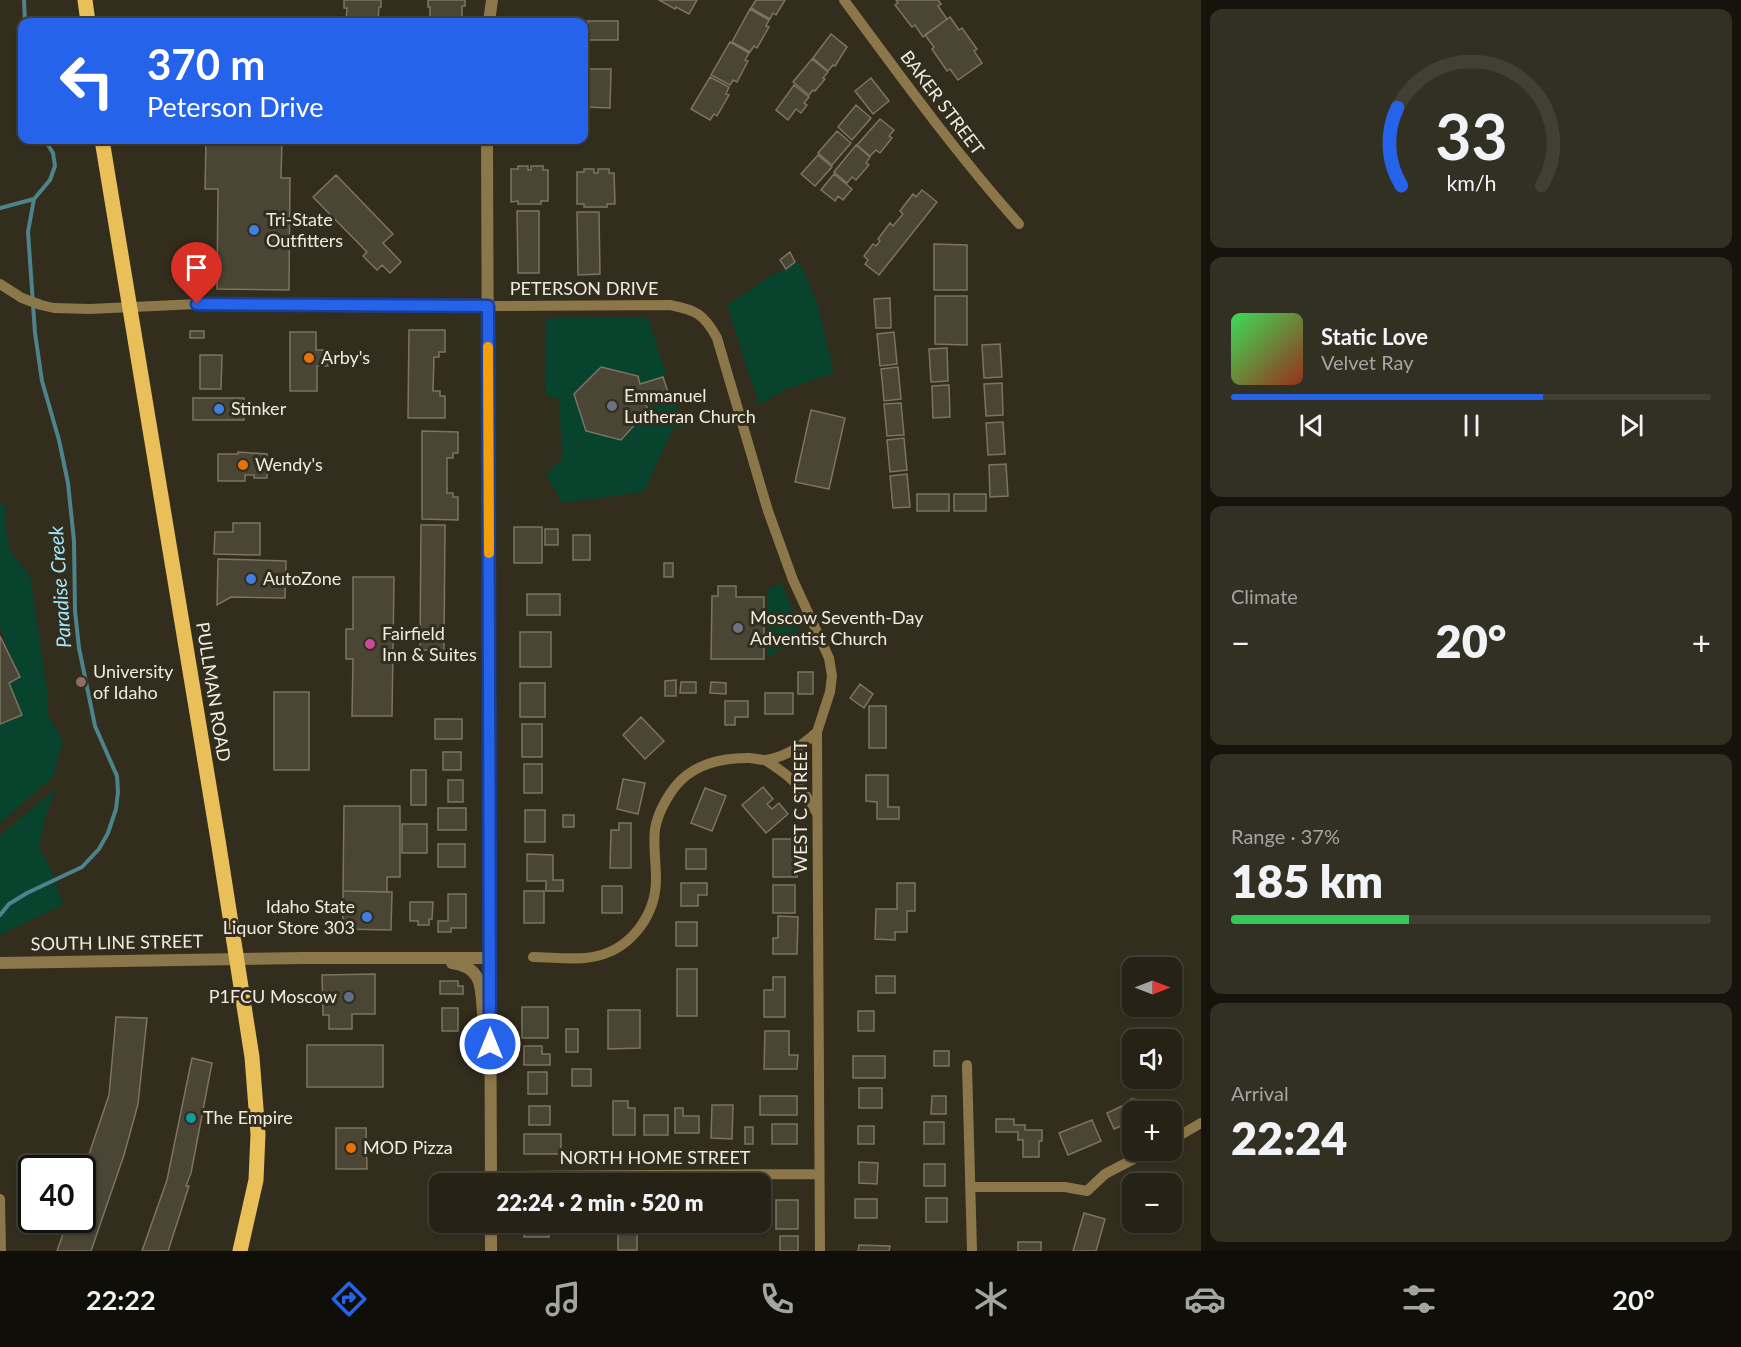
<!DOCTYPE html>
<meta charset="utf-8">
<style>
body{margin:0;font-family:Lato,sans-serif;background:#322f23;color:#f1f3f6;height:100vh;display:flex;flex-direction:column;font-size:22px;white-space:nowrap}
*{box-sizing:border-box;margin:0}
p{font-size:20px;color:#a4a4a1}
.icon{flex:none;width:33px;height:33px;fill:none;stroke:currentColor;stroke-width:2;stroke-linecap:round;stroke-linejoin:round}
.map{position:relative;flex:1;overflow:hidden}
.side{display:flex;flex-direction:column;gap:9px;padding:9px;background:#15130c;width:540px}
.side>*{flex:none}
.top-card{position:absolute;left:18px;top:18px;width:570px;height:126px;border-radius:12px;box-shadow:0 2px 4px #0004,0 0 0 2px #423f35;background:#2563eb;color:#fff;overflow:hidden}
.needle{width:39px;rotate:90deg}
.fabs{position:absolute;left:1122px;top:957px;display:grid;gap:12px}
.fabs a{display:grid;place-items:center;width:60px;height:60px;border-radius:12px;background:#262216;box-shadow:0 2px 4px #0004,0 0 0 2px #423f35;font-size:30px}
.speed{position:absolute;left:18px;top:1155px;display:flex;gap:12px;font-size:30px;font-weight:700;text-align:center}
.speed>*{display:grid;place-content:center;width:78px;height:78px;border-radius:50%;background:#262216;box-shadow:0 2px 4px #0004,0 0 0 2px #423f35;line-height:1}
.speed .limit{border:3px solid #111;border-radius:9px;background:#fff;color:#111}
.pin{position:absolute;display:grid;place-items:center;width:51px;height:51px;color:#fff;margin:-62px -26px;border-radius:50% 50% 50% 0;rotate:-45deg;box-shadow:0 0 6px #0007}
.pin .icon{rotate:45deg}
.me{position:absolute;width:66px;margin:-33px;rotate:0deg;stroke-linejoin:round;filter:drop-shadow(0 0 4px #0008)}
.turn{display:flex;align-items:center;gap:21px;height:126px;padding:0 30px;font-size:27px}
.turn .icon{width:78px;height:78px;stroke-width:2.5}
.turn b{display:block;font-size:42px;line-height:51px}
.big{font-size:45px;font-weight:800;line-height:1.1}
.side .card{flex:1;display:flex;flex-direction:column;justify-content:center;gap:9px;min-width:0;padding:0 21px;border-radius:12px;background:#322f23}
.side .dial{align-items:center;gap:0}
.dial svg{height:156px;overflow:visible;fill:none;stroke:#423f35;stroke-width:7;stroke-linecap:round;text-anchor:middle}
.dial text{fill:#f1f3f6;stroke:none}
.song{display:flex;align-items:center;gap:18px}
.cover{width:72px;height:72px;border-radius:9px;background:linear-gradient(135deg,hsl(130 70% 55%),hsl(10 70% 35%))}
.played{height:6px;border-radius:3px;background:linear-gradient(90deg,#2563eb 65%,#423f35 65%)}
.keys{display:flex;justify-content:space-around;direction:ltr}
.heat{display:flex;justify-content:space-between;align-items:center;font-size:33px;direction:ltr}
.charge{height:9px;border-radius:4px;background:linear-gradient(90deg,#34c759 37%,#423f35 0)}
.trip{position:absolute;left:429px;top:1173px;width:342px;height:60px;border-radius:12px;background:#262216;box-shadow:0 2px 4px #0004,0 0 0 2px #423f35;font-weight:800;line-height:60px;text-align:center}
.menu{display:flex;height:96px;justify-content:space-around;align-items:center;background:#0f0e09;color:#a4a4a1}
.menu .icon{width:42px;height:42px}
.menu .active{color:#2563eb}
.menu b{font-size:27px;color:#f1f3f6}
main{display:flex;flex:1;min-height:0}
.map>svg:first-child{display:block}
</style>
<main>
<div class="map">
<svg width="1201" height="1251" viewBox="0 0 1201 1251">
<rect width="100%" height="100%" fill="#332d1d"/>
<!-- green -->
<path fill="#08432e" d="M799,262L816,299L834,373L784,390L759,405L727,305L772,275Z
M553,318H648L667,376L640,384L638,376L575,394L586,431L621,440L648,411L645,402L673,394L683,427L673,428L644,492L562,503L546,474L562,459L559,399L546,396L545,326L547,320Z
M5,504L7,542L12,554L30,575L47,689L48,715L63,741L53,777L0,823V724L22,714L9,683L20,677L0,629V505Z
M781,583L800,628L772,656H767V590Z
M56,789L46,815L39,848L50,868L63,905L0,935V835Z"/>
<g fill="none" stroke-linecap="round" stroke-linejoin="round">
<!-- stream -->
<path stroke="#4d838c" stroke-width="4" d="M24,0L25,22
M0,208L34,199L50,180L55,166L53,153L45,140
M0,915L9,904L27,893L82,867L99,849L108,833L116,809L118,792L117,776L95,726L79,648L75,611L74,541L68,483L59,440L42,381L35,333L28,232L34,199"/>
</g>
<!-- building -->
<path fill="#4a4534" stroke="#7b7462" stroke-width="1.5" d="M344,0H381V7H379L378,22H346L347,8H344Z
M428,0H465V6H462V22H430V7H428Z
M659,0H697L689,14L676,7L675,9Z
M756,0H785L776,15L773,13L770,19L751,8Z
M896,0H938L941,4L938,6L947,19L923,37L915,25L912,27L895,5L898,3Z
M750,9L769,20L766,26L769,27L757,48L754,46L750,52L732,42Z
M950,17L959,30L962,28L977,49L974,51L982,63L958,80L950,69L947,71L932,49L934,47L925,35Z
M557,21H587L588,40H584V22Z
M588,21H618V40H589Z
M831,34L847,47L835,66L833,65L828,71L813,58Z
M730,42L749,53L745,60L748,61L737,82L733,80L730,85L711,75Z
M812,59L828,72L823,78L825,79L815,91L813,90L809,95L793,82Z
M586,69H611L610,108L585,107Z
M710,77L729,87L726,94L729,95L717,116L714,114L710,120L691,109Z
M871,78L889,101L873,114L855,91Z
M794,85L809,97L804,103L807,105L801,113L796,109L788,120L776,110Z
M856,105L871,118L852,140L838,127Z
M880,119L894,130L889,136L892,138L880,153L876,150L870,156L857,145Z
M837,131L851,143L832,165L818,153Z
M206,140H282L281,178H290L289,290L217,289L218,189H205Z
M856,145L870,157L866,163L869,165L856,180L852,177L847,183L834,172Z
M818,155L832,167L815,186L801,174Z
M518,166H528V170H531V166H543V170H548V201H541V204H518V201L511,202V169H518Z
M584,169H594V173H598V169H609V173H614L615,204H607V207H584V204H577V172H584Z
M834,174L852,189L843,200L838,196L835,201L821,190Z
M336,175L393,234L383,243L401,262L390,273L382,265L377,270L363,256L367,252L313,197Z
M922,190L937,202L879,275L865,264L868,260L864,256L873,244L876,246L880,241L878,239L890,223L893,226L903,214L900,211L913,194L916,197Z
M517,211H539V273H518Z
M577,212H599L600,274L578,275Z
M934,244L967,245V290H934Z
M790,252L795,262L786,269L780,260Z
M935,296H967V345L935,344Z
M890,298L891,328H876L874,299Z
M409,330H445V352H439V357H434L433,391H440V396H445V418H408Z
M190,331H204V338H190Z
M290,332H316V350H328V366H317V391H290Z
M894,332L897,364L880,366L877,334Z
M1000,344L1002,377L984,378L982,345Z
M947,348L948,381L931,382L929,349Z
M200,355H222L221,389H200Z
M601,367L638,376L640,384L663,377L669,395L645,402L648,410L621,440L586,431L574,394Z
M898,367L901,399L884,401L881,369Z
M1002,383L1003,415L986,416L984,384Z
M949,385L950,417L933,418L932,386Z
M193,398H244V420H193Z
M901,403L904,435L887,436L884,404Z
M811,410L845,418L829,489L795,482Z
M1003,422L1005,454L988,455L986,423Z
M422,431L458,432V453H453V458H447V493H453V497H458V520L422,519Z
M904,438L907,470L890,472L887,440Z
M238,452L267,454V478H254V475H245V481H218V454H238Z
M1006,464L1008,496L990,497L989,465Z
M907,474L910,507L893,508L890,476Z
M917,494H949V511H917Z
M954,494H986V511H954Z
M233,523H260V555L214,554L215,532H233Z
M421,525H445L444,650H420Z
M514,527H542V563H514Z
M545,529H558V545H545Z
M573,535H590V560H573Z
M218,559L286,561L285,598L231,597L217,605Z
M664,563H673V577H664Z
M353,577H394L392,716H352L353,659H346V629H353Z
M718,586H736V597H764V659H711L712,596H718Z
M527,594H560V615H527Z
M520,632H551V667H520Z
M0,636L20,677L9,683L22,715L0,724Z
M798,672H813V694H798Z
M676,680V696H665V681Z
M681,682H696V693H680Z
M711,682L726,683V694L710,693Z
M520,683H545V717H520Z
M860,684L873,694L864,708L850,698Z
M274,692H309V770H274Z
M765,693H793V714H765Z
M725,701H748V717H735V725H725Z
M869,706H886V748H869Z
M641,717L664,741L645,759L623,735Z
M435,719H462V739H435Z
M522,724H542V757H522Z
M443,752H461V770H443Z
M524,764H542V793H524Z
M411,770H426V805H411Z
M866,775H888V807H899V819H877V802L866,801Z
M623,779L645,783L638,814L617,809Z
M448,780H463V802H448Z
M763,787L773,799L767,804L772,809L779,803L788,814L766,833L742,805Z
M705,788L726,796L712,831L691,823Z
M344,806H400V877H387V892L343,891Z
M438,808H466V830H438Z
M525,810H545V842H525Z
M563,815H574V827H563Z
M619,823H631V868H610L611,830H619Z
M402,824H427V853H402Z
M773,839H797V877H773Z
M438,844H465V867H438Z
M686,849H706V869H686Z
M527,854L553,855V880H563V891H546V881H527Z
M681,883H707V895H698V906H681Z
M897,883H915V911H907V932H895V940L875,939L876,909H897Z
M773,885H795V913H773Z
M602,886H622V913H602Z
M343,891L392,892L391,930L343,929Z
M524,891H544V923H524Z
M448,894H466V928H451V932H438V921H448Z
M410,902H433L432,919H429V925H418V921H410Z
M778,916L798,917L797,954H773V938H778Z
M676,922H697V946H676Z
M677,969H697V1016H677Z
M375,974V1014H352V1029H329V1015H323L322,975Z
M876,976H895V993H876Z
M773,977H785V1017H764V990H773Z
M440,981H458V986H463V994H440Z
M522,1007H548V1038H522Z
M442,1008H458V1031H442Z
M608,1010H640V1048L608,1049Z
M858,1011H874V1031H858Z
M116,1017L147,1018L138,1104L124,1155L91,1251H57L68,1220H82V1175L109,1095Z
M566,1029H578V1052H566Z
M765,1031H789V1055H798L797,1069H764Z
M307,1045H383V1087H307Z
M524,1046H542V1054H550V1065H524Z
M934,1051H949V1066H934Z
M853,1056H885V1078H853Z
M192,1058L212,1063L191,1173L186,1186H189L168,1251H142L167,1180Z
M572,1069H591V1086H572Z
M528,1072H547V1094H528Z
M859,1088H882V1108H859Z
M760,1096H797V1115H760Z
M932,1096H946V1114H931Z
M1131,1099L1141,1100L1147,1109L1146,1112H1132V1121L1114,1129L1107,1113L1122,1106L1124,1109Z
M613,1101H628V1108H635V1135H613Z
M712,1105H733L732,1139L711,1138Z
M529,1106H550V1125H529Z
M675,1108H683V1116H699V1133H675Z
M644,1115H668V1135H644Z
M996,1119H1014V1125H1025V1130H1042V1141H1039V1157H1023V1140H1018V1132H996Z
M1092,1120L1101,1141L1068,1155L1059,1133Z
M924,1122H944V1144H924Z
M772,1124H797V1144H772Z
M858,1126H874V1144H858Z
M745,1127H753V1144H745Z
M336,1128H366L367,1169H336Z
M524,1134H561V1154H524Z
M859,1162L878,1163L877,1184L859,1183Z
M924,1164H945V1186H924Z
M926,1198H947V1222H926Z
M855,1199H877V1218H855Z
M776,1200H798V1229H776Z
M1084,1213L1105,1219L1096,1251H1073Z
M524,1222H549V1237H524Z
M618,1222H637V1250H618Z
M644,1222H666V1234H644Z
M780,1236H798V1251H780Z
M1018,1242H1041V1251H1018Z
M859,1245L890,1246L889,1251H858Z"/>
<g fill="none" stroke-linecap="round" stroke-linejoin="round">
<!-- minor -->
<path stroke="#8b7749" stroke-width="10" d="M844,0C900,76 956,153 1019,224
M0,284L22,298L41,305L54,308L90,309L197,304L375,307L670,305C696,310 704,314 717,338L768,511L793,580L829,658L832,676L830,692L817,732L820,1251
M765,760C789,775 803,787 816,812
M533,957C553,957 577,961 597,956C632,948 656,914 656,879C656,863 653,844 655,829C658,811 672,786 687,775C704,762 727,758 748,758C754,758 760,760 766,760C786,757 803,745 817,732
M967,1065L972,1251
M1172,1140L1201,1123
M491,1176L819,1174
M970,1187H1065L1087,1191L1105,1174L1151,1150
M0,1199L1,1251"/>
<!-- tertiary -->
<path stroke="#8b7749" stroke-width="12" d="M489,22L492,0
M487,140L491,1184
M0,963L303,958H491
M452,963C484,967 481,990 483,1015
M491,1222V1251"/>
<!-- primary -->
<path stroke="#e9bf59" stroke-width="15" d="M85,0L88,22
M102,140L218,840L252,1057L258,1134L256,1180L240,1251"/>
</g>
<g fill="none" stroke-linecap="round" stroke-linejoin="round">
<!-- route casing -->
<g stroke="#184099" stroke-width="15">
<path id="route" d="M197,304L488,306L490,1044"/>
</g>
<!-- route -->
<use href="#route" stroke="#2563eb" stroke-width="10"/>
<!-- slow -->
<path stroke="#f59e0b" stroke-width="10" d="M488,347L489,553"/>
</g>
<!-- markers -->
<g fill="#3f7fe0" stroke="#332d1d" stroke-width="2">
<circle cx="254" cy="230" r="6"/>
<circle cx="219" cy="409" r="6"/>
<circle cx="251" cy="579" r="6"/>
<circle cx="367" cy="917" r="6"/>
</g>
<g fill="#e8710a" stroke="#332d1d" stroke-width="2">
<circle cx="309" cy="358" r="6"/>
<circle cx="243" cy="465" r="6"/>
<circle cx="351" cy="1148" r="6"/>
</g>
<g fill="#6b7280" stroke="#332d1d" stroke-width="2">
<circle cx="612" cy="406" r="6"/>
<circle cx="738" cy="628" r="6"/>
</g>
<circle fill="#d1479c" stroke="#332d1d" stroke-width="2" cx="370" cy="644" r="6"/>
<circle fill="#8d6e63" stroke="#332d1d" stroke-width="2" cx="81" cy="682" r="6"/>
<circle fill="#5c6f8a" stroke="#332d1d" stroke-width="2" cx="349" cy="997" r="6"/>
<circle fill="#0f9aa8" stroke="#332d1d" stroke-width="2" cx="191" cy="1118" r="6"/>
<g text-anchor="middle" stroke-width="6" stroke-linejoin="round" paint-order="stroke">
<!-- street labels -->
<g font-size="18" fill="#efebe1" stroke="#332d1d">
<text transform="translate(942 103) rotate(53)" y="6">BAKER STREET</text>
<text x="584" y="295">PETERSON DRIVE</text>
<text transform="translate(213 692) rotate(81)" y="6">PULLMAN ROAD</text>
<text transform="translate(801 807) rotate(-90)" y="6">WEST C STREET</text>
<text transform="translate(117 943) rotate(-1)" y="6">SOUTH LINE STREET</text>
<text x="655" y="1164">NORTH HOME STREET</text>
</g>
<!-- poi labels -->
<g font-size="18" fill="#efebe1" stroke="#332d1d" text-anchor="start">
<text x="266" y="226">Tri-State<tspan x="266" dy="21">Outfitters</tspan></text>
<text x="321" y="364">Arby's</text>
<text x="624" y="402">Emmanuel<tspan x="624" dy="21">Lutheran Church</tspan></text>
<text x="231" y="415">Stinker</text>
<text x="255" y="471">Wendy's</text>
<text x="263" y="585">AutoZone</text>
<text x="750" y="624">Moscow Seventh-Day<tspan x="750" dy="21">Adventist Church</tspan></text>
<text x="382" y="640">Fairfield<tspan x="382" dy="21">Inn &amp; Suites</tspan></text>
<text x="93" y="678">University<tspan x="93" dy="21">of Idaho</tspan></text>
<text x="355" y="913" text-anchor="end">Idaho State<tspan x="355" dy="21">Liquor Store 303</tspan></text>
<text x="337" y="1003" text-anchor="end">P1FCU Moscow</text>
<text x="203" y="1124">The Empire</text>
<text x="363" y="1154">MOD Pizza</text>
</g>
<!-- water labels -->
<g font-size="20" font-style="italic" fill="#a2e6fa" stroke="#332d1d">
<text transform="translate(60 587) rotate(-94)" y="7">Paradise Creek</text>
</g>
</g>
</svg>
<div class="fabs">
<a><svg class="needle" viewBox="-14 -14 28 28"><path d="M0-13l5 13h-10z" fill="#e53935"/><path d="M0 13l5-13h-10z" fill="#a4a4a1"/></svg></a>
<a><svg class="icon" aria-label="sound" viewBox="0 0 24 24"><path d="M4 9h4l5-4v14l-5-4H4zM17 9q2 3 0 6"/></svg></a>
<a>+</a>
<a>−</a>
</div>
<div class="speed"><div class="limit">40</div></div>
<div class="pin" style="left:197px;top:304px;background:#d93025"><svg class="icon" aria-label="arrive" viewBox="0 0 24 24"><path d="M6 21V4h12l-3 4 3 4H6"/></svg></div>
<svg class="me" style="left:490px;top:1044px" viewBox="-20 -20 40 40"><circle r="17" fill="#2563eb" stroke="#fff" stroke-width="3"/><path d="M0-11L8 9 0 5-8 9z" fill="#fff"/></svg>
<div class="trip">22:24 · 2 min · 520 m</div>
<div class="top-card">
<div class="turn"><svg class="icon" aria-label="left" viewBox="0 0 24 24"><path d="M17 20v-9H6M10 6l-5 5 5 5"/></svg><div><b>370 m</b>Peterson Drive</div></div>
</div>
</div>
<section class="side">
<div class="card dial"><svg viewBox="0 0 100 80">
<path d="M14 69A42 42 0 1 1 86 69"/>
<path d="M14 69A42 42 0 0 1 12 29" stroke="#2563eb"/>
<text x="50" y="56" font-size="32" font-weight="700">33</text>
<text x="50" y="72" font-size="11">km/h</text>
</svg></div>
<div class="card">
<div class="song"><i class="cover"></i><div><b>Static Love</b><p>Velvet Ray</p></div></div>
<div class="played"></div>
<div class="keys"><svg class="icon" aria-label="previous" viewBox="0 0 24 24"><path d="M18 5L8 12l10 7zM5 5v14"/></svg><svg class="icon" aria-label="pause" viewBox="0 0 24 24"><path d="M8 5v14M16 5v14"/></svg><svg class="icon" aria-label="next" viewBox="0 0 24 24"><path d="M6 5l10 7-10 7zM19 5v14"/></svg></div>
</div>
<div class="card"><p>Climate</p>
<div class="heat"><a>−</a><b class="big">20°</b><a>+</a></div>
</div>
<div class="card"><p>Range · 37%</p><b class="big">185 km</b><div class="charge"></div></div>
<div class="card"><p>Arrival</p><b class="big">22:24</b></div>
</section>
</main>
<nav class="menu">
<b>22:22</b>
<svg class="icon active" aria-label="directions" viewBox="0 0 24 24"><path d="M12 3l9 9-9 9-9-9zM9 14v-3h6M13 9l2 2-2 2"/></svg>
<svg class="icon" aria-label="music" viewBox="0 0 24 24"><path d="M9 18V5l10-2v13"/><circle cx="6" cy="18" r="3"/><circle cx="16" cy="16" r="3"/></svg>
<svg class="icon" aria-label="phone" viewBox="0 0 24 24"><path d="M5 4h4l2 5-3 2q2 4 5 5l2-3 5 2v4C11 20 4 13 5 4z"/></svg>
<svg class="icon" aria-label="climate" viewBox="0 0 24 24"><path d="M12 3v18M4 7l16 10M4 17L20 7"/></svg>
<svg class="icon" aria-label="car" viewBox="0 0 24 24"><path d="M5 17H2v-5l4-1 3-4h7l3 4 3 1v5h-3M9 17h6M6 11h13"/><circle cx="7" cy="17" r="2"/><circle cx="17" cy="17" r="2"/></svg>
<svg class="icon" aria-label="filters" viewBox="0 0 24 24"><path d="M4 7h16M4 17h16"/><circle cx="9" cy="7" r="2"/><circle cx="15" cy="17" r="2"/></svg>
<b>20°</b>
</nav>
